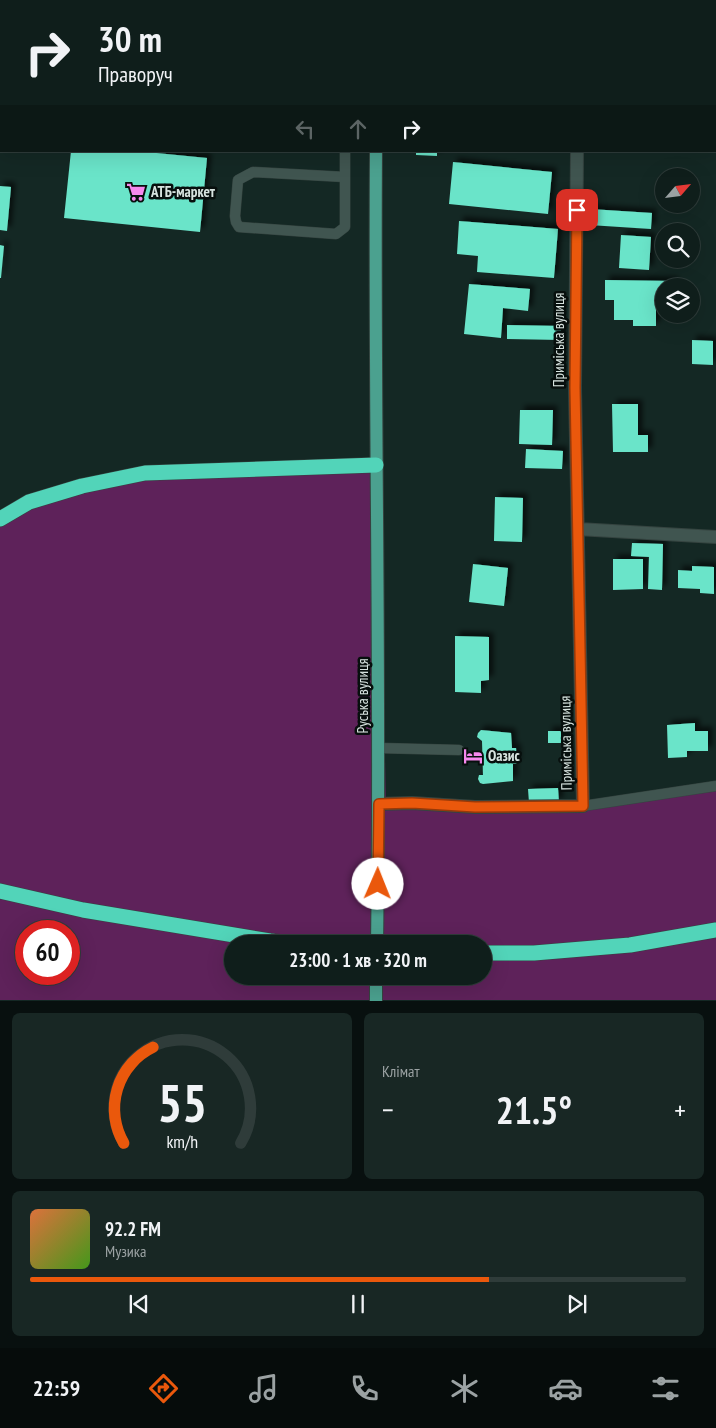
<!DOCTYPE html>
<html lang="uk">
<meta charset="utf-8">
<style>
body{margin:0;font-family:"PT Sans Narrow",sans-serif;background:#182724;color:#f1f3f6;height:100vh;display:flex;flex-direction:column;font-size:19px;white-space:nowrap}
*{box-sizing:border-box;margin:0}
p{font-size:16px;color:#9ba2a3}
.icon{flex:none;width:28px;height:28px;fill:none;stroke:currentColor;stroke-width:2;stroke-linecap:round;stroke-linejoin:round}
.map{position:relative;height:1001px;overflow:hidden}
.panel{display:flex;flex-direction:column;gap:12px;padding:12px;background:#08100f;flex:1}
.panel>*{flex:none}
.top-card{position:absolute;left:0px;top:0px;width:716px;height:152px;box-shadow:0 5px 20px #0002,0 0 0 1px #2f3c3a;background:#0f1e1b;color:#f1f3f6;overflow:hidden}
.needle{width:32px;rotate:62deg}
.fabs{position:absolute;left:655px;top:168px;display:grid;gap:10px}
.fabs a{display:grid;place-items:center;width:45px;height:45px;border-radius:50%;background:#0f1e1b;box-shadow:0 5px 20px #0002,0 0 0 1px #2f3c3a;font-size:25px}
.speed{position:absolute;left:15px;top:920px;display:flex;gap:10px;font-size:25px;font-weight:700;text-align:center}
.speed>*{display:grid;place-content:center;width:65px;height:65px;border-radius:50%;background:#0f1e1b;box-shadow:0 5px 20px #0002,0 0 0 1px #2f3c3a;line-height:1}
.speed .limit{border:8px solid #d22;background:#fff;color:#111}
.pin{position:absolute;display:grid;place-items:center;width:42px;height:42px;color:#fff;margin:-21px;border-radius:10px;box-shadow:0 2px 8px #0006}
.me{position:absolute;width:55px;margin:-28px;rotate:1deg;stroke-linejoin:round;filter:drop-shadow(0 0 4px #0008)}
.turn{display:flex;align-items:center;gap:18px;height:105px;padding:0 15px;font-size:22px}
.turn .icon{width:65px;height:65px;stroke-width:2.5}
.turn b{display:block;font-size:35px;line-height:42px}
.lanes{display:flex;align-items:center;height:48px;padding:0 15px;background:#0003;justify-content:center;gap:25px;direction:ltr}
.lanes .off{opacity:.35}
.big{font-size:38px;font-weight:800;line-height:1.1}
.panel .card{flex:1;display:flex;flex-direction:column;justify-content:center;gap:8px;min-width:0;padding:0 18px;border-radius:8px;background:#182724}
.panel .dial{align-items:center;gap:0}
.dial svg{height:130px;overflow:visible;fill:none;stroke:#2f3c3a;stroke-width:7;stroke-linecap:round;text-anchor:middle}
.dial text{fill:#f1f3f6;stroke:none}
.song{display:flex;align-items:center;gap:15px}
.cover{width:60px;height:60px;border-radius:8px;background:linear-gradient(135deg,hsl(20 70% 55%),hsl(100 70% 35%))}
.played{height:5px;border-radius:2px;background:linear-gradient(90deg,#ea580c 70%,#2f3c3a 70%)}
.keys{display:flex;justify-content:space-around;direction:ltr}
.heat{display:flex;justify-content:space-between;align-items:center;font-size:28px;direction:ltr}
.panel .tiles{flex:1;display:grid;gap:12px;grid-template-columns:1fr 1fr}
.card:last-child{grid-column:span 2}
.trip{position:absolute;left:224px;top:935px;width:268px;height:50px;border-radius:25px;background:#0f1e1b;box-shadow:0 5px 20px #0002,0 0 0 1px #2f3c3a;font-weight:800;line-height:50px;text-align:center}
.tab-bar{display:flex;height:80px;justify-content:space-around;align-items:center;background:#060c0b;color:#9ba2a3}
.tab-bar .icon{width:35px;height:35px}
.tab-bar .selected{color:#ea580c}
.tab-bar b{font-size:22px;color:#f1f3f6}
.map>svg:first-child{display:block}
</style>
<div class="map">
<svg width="716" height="1001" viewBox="0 0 716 1001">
<defs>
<filter id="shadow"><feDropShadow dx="4.5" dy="-4.5" stdDeviation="2.5" flood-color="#0009"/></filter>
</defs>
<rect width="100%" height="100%" fill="#142824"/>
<!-- green -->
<path fill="#5e225a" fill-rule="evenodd" d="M379,461L386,808L555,807L716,787V1000H0V514L81,481ZM26,931H69V974H26ZM232,944H482V976H232Z"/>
<!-- building -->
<path fill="#6be4c9" filter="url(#shadow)" d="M71,151H136L207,158L200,232L64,218Z
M416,151H437V156L416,155Z
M453,162L552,172L548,214L449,204Z
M0,186L11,187L7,231L0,230Z
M590,209L652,213L651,229L589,225Z
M459,221L558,229L554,278L477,272L478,256L457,254Z
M621,235L651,237L649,270L619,268Z
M0,245L4,246L1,278H0Z
M605,280L674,281V286H664V300H656V326H633V320H614V300H605Z
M469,284L530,289L528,311L503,308L501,338L464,334Z
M507,325L561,326V340L507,339Z
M692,340L713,341V365L692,364Z
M612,404H638V435H648V452H613Z
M520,410H553L552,445L519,444Z
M526,449L563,451L562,469L525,468Z
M495,497L523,498L522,542L494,541Z
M632,543L663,544L662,590L648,589L649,557L631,556Z
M613,559H643V589L613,590Z
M473,564L508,568L504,606L469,602Z
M692,566L714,567V594L700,593V589L678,588V570L692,571Z
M455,636L489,637V680L481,681V693L455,692Z
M695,723V731H708V751H687V757L668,758L667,725Z
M481,730L511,733L512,748H516L517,763L513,764V781L483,784L480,783L478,779L479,775H483L482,741L477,737L478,733Z
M548,731H561V743H548Z
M558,788L559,802L529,803L528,789Z"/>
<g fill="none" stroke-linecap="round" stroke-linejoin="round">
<!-- lane casing -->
<g stroke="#354440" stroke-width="11">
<path id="lane" d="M345,151V227L336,234L239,227L236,222L235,216L238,180L253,172L345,177
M379,748L459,750
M583,806L716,786"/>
</g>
<!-- street casing -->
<g stroke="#354440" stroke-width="14">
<path id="street" d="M579,1V0
M0,107H1
M578,529L716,537
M379,804L412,803L475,807L583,806L575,388L577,151"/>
</g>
<!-- primary casing -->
<g stroke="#354440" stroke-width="14">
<path id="primary" d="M376,0V1
M376,151C374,415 381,680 377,944
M376,1001V976"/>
</g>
<!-- highway casing -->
<g stroke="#354440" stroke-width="16">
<path id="highway" d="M0,519L29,502L82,486L145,473L376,465
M0,891L83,910L270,941L299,944
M482,953H534L630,945L716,930"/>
</g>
<!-- lane -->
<use href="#lane" stroke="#405550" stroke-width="10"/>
<!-- street -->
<use href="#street" stroke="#405550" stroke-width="12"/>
<!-- primary -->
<use href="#primary" stroke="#4ba18f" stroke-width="12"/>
<!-- highway -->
<use href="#highway" stroke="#52d4b9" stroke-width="15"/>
</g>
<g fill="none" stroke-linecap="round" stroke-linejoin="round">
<!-- route casing -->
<g stroke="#983908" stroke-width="12">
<path id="route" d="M378,884L379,804L412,803L475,807L583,806L575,388L577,210"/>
</g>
<!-- route -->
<use href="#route" stroke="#ea580c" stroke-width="9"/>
</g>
<!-- icons -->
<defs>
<g id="supermarket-bare" transform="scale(1.5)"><path d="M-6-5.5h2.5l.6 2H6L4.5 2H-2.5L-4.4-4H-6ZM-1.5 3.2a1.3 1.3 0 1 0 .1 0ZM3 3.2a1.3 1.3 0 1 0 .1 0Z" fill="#f688ed" stroke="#070f0d" stroke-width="2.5" paint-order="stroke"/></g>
<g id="hotel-bare" transform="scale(1.5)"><path d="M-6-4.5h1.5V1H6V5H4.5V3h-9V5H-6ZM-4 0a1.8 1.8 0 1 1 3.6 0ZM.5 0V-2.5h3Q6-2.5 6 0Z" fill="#f688ed" stroke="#070f0d" stroke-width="2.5" paint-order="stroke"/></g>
</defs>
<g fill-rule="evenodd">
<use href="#supermarket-bare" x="136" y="192"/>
<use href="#hotel-bare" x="473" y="756"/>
</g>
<g text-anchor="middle" stroke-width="5" stroke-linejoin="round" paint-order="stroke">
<!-- poi labels -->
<g font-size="15" font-weight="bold" fill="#d8e4e0" stroke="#070f0d" text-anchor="start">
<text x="151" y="197">АТБ-маркет</text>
<text x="488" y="761">Оазис</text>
</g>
<!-- street labels -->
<g font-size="15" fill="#d8e4e0" stroke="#070f0d">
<text transform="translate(559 340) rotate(-90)" y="5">Приміська вулиця</text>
<text transform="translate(363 696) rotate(-90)" y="5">Руська вулиця</text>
<text transform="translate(566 743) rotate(-91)" y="5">Приміська вулиця</text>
</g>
</g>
</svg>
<div class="fabs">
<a><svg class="needle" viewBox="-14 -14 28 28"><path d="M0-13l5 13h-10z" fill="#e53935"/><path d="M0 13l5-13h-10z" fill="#9ba2a3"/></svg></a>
<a><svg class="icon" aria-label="search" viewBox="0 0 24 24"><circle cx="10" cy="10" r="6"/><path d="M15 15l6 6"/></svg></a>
<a><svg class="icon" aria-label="layers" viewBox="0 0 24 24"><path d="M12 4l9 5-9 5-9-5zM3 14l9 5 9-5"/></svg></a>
</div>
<div class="speed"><div class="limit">60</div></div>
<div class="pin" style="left:577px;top:210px;background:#d93025"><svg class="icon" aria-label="arrive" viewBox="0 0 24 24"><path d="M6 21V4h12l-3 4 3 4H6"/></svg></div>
<svg class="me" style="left:378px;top:884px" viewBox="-20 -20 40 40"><circle r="19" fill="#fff"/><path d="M0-13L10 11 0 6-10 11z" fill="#ea580c"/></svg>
<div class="trip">23:00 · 1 хв · 320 m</div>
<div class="top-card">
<div class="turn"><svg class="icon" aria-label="right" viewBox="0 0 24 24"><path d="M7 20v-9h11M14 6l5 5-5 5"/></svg><div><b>30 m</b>Праворуч</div></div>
<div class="lanes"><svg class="icon off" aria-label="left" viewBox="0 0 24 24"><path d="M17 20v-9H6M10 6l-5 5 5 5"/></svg><svg class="icon off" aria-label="ahead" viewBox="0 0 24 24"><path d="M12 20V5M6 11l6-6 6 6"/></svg><svg class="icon" aria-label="right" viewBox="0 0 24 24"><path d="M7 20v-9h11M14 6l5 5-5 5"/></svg></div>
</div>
</div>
<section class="panel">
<div class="tiles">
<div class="card dial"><svg viewBox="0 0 100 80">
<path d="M14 69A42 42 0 1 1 86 69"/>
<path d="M14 69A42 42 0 0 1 32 10" stroke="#ea580c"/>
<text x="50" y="56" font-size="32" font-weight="700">55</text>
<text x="50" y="72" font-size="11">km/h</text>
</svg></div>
<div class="card"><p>Клімат</p>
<div class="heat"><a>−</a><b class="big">21.5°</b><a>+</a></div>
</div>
<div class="card">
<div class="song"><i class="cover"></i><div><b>92.2 FM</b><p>Музика</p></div></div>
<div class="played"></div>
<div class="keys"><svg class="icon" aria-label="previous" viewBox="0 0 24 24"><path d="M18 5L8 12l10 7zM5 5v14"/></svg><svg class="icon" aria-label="pause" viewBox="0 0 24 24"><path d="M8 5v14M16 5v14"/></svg><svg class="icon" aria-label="next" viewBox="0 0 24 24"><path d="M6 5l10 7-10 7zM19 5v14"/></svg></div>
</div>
</div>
</section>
<nav class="tab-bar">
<b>22:59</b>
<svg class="icon selected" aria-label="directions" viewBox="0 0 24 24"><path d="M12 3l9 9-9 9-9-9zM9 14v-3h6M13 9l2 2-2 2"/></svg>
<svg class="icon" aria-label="music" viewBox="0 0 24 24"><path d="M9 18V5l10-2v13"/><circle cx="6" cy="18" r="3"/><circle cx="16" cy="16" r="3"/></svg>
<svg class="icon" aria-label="phone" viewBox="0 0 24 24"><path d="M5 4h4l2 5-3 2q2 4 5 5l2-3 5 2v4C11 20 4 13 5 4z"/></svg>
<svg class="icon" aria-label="climate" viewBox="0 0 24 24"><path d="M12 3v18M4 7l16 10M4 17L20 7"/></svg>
<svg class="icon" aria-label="car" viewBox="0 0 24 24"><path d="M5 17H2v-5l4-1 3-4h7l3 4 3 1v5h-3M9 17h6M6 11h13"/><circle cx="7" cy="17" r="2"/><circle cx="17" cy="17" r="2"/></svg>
<svg class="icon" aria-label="filters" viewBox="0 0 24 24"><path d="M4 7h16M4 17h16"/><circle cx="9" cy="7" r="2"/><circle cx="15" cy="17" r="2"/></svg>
</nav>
